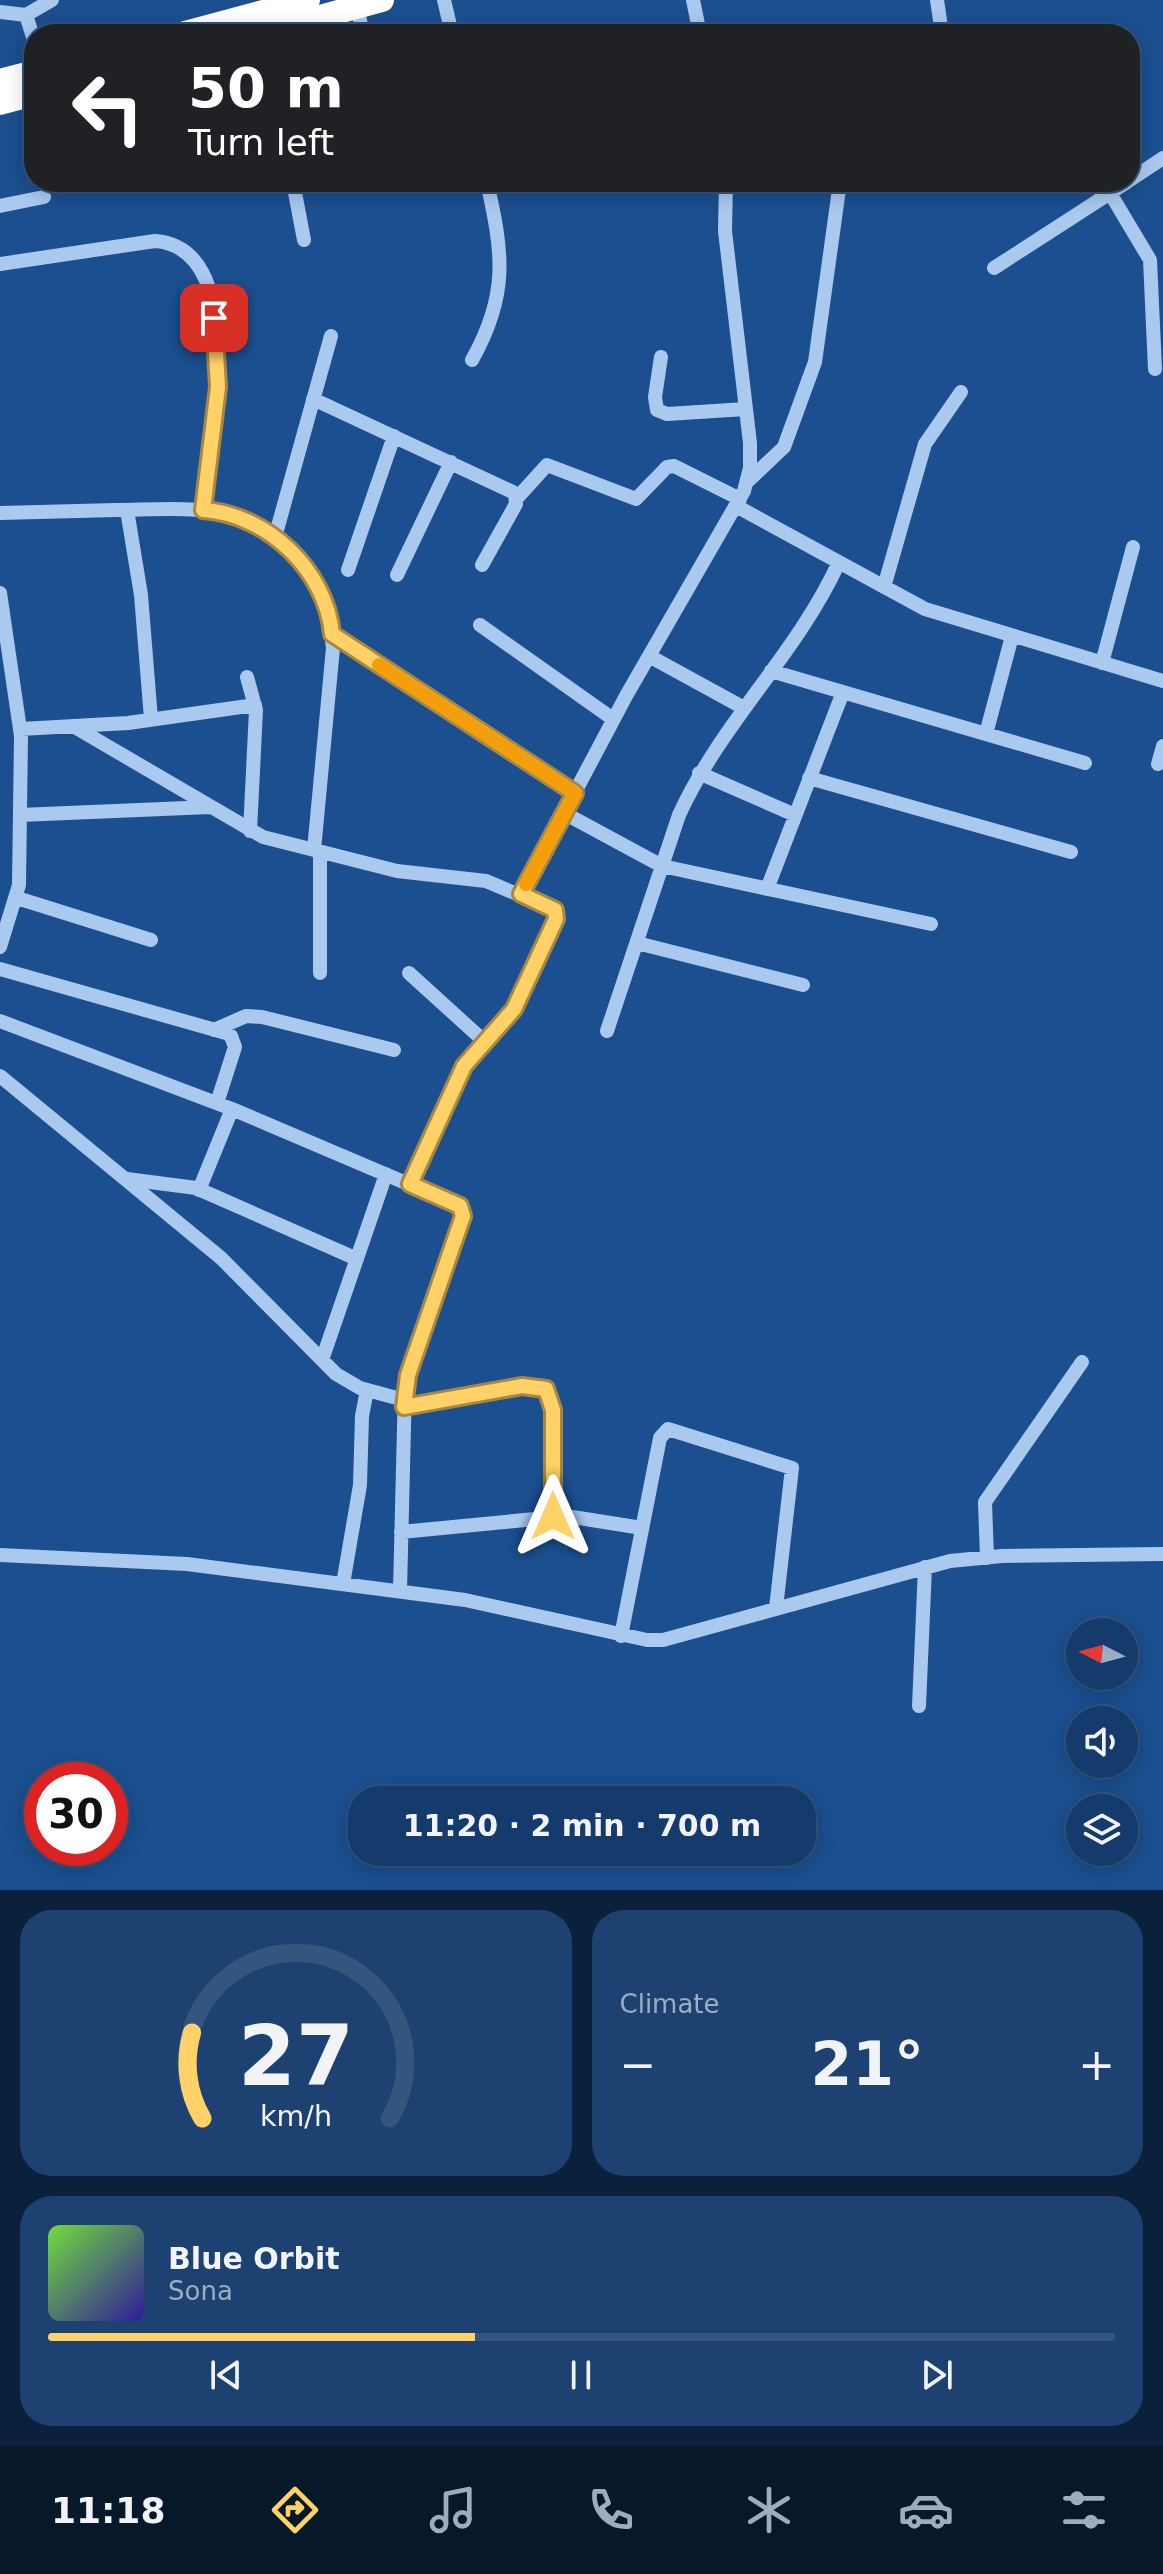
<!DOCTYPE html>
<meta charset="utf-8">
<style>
body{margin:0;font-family:"DejaVu Sans",sans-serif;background:#1d4271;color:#f1f3f6;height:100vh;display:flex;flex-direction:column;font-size:30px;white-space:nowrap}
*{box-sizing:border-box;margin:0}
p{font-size:26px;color:#9dadc1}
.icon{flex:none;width:44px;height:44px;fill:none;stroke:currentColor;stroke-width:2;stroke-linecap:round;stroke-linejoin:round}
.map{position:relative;height:1890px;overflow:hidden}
.side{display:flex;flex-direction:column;gap:20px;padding:20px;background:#0b203b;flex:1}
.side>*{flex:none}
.top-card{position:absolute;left:24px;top:24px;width:1116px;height:168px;border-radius:32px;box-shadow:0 4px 20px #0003,0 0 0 2px #33557e;background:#202124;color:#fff;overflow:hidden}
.needle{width:52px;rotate:276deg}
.tools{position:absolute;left:1066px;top:1618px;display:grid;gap:16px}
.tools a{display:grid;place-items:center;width:72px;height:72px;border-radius:50%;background:#143b6b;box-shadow:0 4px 20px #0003,0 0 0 2px #33557e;font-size:40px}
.speed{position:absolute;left:24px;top:1762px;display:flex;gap:16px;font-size:40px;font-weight:700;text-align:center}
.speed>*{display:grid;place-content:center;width:104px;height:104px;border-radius:50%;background:#143b6b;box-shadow:0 4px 20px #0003,0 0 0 2px #33557e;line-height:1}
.speed .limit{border:12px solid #d22;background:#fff;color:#111}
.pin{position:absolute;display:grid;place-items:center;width:68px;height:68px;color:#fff;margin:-34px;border-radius:16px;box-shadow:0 4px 12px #0006}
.me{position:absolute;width:88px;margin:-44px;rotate:0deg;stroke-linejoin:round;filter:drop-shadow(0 0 6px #0008)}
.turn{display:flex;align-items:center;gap:28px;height:168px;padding:0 32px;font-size:36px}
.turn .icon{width:104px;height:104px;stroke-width:2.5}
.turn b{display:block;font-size:56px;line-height:68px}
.big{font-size:60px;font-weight:700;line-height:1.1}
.side .widget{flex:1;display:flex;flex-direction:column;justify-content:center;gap:12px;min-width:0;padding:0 28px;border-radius:32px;background:#1d4271}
.side .dial{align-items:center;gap:0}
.dial svg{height:208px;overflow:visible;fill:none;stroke:#33557e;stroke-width:7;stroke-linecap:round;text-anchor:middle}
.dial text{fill:#f1f3f6;stroke:none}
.song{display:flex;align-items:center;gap:24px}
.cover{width:96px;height:96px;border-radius:12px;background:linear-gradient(135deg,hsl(100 70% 55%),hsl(250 70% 35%))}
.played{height:8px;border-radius:4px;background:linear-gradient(90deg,#ffd166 40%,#33557e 40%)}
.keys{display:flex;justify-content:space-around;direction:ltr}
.heat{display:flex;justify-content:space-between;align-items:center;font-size:44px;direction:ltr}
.side .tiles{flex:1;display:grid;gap:20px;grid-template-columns:1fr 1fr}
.widget:last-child{grid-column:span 2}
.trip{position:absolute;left:348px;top:1786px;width:468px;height:80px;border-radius:32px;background:#143b6b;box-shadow:0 4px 20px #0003,0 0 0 2px #33557e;font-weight:700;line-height:80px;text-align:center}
.dock{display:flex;height:128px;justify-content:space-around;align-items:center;background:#08182b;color:#9dadc1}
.dock .icon{width:56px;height:56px}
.dock .on{color:#ffd166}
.dock b{font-size:36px;color:#f1f3f6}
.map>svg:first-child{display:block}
</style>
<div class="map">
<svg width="1163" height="1890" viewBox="0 0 1163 1890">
<rect width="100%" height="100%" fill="#1b4f8f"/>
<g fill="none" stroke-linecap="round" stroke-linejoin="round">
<!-- minor -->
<path stroke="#a9c9ee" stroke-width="14" d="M444,0L452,34
M693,0L700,34
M937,0L942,34
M357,7L363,34
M0,12L26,15L34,40
M26,15L52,0
M1130,180L1163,158
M293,182L304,240
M1110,193L1150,260L1155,369
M0,206L44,197
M0,264L155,241C252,248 211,447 203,510
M994,268L1127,182
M661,357L655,397L657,410L667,414L746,409
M472,360C509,294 503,254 487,182
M313,399L515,493L516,504L482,565
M746,483L784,447L815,362L840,182
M517,498L547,465L636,499L667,467L674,466L740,499
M736,506L925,609L1163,681
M127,510L141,595L151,719
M0,513C39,512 78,511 116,510C190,509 243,500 297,559C320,584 330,615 333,648L314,850
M275,537L331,336
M348,570L394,436
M397,575L451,462
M884,587L925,444L961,392
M0,593L21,736L19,885L0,947
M480,625L613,719
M332,634L575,793
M649,656L744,708
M1102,663L1133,547
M771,671L1085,763
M247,677L256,710L250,831
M73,726L263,837L397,871L486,881L555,910L556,919L519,1001L464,1066L410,1184
M21,729L128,723L255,705
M986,734L1012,636
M1158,764L1163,746
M699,773L795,815
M809,778L1071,852
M564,813L662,866L931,924
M20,815L210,807
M767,889L843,692
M521,894L626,696L744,491L750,468V443L725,231L726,182
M17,898L151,940
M637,943L803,985
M0,969L226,1033L231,1036L235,1047L217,1103
M320,973V852
M409,973L485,1042
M0,1021L232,1109L460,1206L463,1216L405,1386L400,1591
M214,1030L246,1016L262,1017L394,1050
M607,1031L679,815C721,723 797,654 839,562
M0,1076L221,1258L336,1374L360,1388L404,1400
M127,1179L196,1188L357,1259
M199,1190L232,1109
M322,1360L386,1174
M404,1407L522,1386L546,1389L553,1410V1516
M401,1532L566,1516L642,1528
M0,1555L187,1564L465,1600L647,1640H663L950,1561L1002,1556L1163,1554
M987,1558L985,1502L1082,1362
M343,1584L360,1485L362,1416L367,1390
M621,1636L660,1438L668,1429L792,1468L776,1608
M919,1706L925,1567"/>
<!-- highway -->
<path stroke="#fff" stroke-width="24" d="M181,34L308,0
M258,34L382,0
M0,81L34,72
M0,103L34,94"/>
</g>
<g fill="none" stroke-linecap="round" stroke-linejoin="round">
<!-- route casing -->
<g stroke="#a68842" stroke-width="20">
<path id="route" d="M214,318L218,387L203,510C267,514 326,570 332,634L575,793L521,894L555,910L556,919L514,1009L464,1066L410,1184L460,1206L463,1216L408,1375L404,1407L522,1386L546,1389L553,1410V1516"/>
</g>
<!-- route -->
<use href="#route" stroke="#ffd166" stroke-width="14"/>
<!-- slow -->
<path stroke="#f59e0b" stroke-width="14" d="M379,665L575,793L526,884"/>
</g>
</svg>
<div class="tools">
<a><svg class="needle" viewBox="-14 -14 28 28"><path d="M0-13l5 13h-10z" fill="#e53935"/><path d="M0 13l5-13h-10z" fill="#9dadc1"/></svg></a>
<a><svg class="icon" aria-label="sound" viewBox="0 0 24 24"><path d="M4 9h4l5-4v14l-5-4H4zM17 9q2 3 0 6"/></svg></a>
<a><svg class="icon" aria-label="layers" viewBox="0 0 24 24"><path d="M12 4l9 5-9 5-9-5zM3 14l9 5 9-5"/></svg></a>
</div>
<div class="speed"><div class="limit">30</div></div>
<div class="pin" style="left:214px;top:318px;background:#d93025"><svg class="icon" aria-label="arrive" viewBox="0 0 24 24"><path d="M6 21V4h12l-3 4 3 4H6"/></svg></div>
<svg class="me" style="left:553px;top:1516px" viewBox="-20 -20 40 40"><path d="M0-17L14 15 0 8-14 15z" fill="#ffd166" stroke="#fff" stroke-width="4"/></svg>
<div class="trip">11:20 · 2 min · 700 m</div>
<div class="top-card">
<div class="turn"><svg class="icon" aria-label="left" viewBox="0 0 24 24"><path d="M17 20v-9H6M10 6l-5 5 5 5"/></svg><div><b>50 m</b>Turn left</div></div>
</div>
</div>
<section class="side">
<div class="tiles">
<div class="widget dial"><svg viewBox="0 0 100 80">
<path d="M14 69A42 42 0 1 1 86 69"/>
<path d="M14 69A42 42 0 0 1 10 36" stroke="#ffd166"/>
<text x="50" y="56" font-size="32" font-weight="700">27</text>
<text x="50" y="72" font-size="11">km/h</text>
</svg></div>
<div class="widget"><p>Climate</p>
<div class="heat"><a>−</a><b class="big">21°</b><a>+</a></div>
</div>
<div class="widget">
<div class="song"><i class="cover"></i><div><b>Blue Orbit</b><p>Sona</p></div></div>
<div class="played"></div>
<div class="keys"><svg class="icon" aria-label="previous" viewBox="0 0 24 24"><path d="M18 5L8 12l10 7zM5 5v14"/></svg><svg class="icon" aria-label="pause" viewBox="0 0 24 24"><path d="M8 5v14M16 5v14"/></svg><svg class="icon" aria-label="next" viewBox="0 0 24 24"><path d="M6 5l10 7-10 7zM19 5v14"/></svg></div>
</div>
</div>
</section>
<nav class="dock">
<b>11:18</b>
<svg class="icon on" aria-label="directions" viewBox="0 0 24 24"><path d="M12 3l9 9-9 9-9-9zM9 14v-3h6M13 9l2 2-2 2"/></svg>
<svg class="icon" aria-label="music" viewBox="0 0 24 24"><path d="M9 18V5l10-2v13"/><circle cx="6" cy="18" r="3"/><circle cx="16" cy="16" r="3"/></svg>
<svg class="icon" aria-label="phone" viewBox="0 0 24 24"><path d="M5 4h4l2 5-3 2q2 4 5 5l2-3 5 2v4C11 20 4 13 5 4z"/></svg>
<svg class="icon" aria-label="climate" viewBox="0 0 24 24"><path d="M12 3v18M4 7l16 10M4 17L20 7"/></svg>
<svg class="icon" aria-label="car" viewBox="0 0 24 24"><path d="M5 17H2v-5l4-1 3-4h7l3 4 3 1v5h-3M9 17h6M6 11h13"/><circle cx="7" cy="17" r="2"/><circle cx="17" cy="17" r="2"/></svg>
<svg class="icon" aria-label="filters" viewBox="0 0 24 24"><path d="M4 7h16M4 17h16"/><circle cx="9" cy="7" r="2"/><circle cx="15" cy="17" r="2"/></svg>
</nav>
